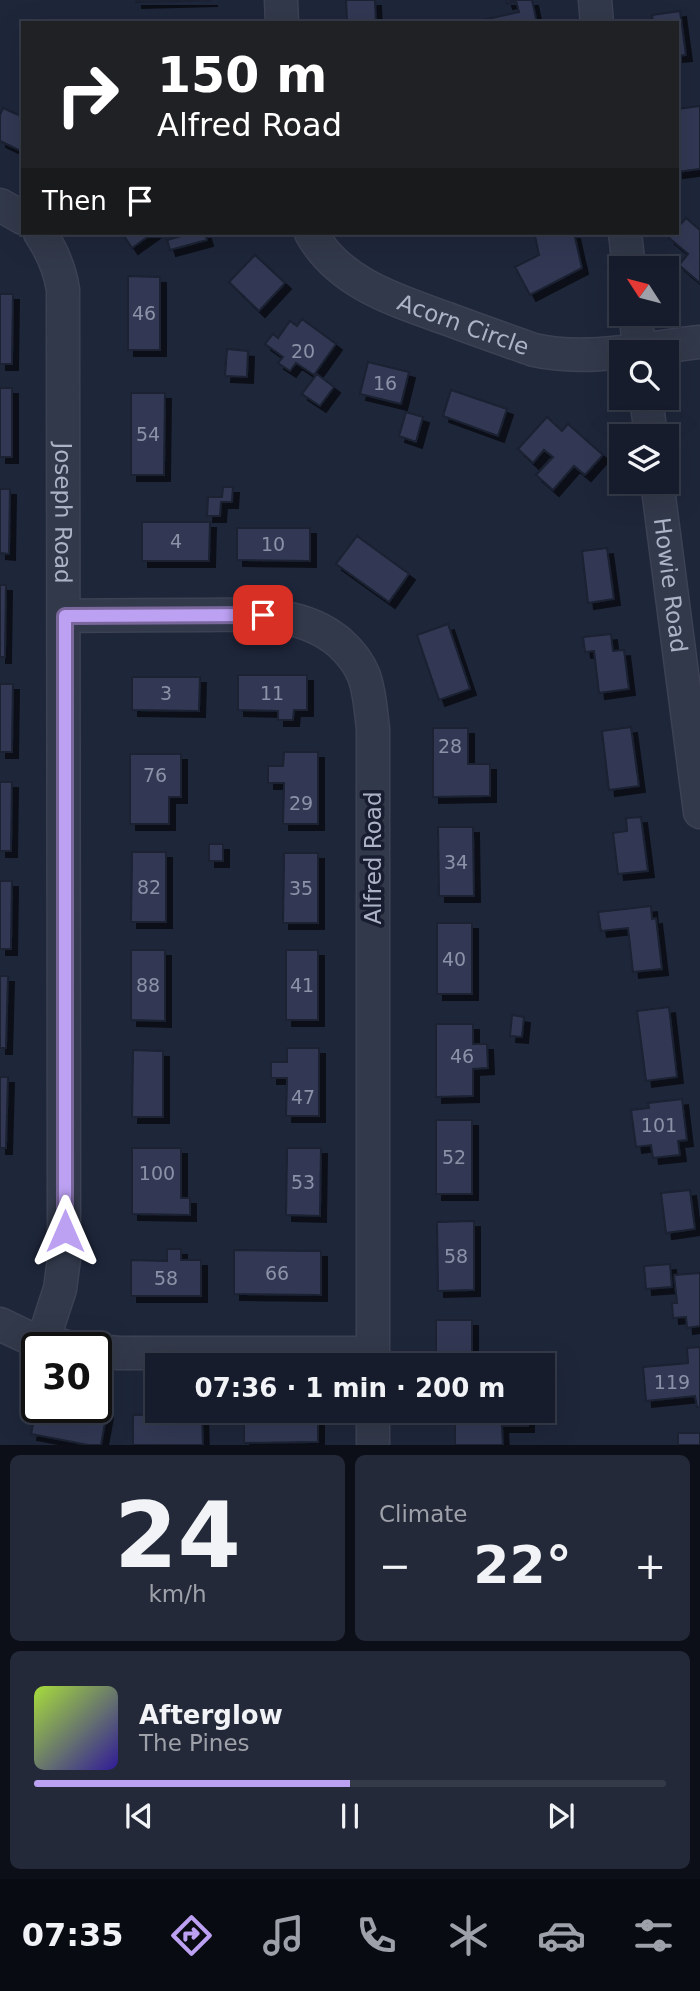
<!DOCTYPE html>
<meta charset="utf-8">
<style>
body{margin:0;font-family:"DejaVu Sans",sans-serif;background:#232938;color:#f1f3f6;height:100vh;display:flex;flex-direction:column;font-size:26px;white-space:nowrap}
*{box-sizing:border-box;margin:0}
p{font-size:23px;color:#9ea1a9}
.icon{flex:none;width:38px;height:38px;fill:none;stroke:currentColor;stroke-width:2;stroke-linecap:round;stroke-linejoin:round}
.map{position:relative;height:1445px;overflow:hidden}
.sheet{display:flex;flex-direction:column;gap:10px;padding:10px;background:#0c0f18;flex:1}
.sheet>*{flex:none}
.banner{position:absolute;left:21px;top:21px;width:658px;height:214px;border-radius:0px;box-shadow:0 7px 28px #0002,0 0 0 2px #353a48;background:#202124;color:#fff;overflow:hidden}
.needle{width:46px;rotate:306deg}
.controls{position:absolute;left:609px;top:256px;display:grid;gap:14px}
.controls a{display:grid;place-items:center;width:70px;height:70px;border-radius:0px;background:#161c2c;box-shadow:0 7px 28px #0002,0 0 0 2px #353a48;font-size:35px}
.speed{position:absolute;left:21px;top:1332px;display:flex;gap:14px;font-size:35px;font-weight:700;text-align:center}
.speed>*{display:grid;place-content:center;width:91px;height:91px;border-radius:50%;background:#161c2c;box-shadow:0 7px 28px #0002,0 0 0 2px #353a48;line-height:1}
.speed .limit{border:4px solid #111;border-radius:10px;background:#fff;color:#111}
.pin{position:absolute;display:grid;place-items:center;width:60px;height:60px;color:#fff;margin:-30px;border-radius:14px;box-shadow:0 4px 10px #0006}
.me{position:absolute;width:77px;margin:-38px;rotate:0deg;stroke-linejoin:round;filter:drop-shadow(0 0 5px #0008)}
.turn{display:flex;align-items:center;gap:24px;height:147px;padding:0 21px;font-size:32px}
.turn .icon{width:91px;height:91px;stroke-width:2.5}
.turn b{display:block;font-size:49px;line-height:60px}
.then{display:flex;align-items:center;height:66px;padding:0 21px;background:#0003;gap:14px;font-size:26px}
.big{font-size:52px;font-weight:700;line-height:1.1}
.sheet .card{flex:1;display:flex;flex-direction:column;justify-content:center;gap:10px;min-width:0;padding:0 24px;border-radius:10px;background:#232938}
.sheet .dial{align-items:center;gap:0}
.dial b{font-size:91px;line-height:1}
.song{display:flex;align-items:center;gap:21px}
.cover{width:84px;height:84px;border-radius:10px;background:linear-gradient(135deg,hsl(80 70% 55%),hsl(250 70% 35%))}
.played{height:7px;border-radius:4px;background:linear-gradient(90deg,#bca0f2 50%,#353a48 50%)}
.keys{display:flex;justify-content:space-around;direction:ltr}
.heat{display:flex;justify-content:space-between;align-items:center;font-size:38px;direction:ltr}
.sheet .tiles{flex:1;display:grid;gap:10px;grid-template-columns:1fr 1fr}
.card:last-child{grid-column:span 2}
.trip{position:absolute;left:145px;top:1353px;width:410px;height:70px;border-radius:0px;background:#161c2c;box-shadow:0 7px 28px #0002,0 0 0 2px #353a48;font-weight:700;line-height:70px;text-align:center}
.dock{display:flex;height:112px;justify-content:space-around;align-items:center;background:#090b12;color:#9ea1a9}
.dock .icon{width:49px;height:49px}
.dock .active{color:#bca0f2}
.dock b{font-size:32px;color:#f1f3f6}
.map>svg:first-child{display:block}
</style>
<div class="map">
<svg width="700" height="1445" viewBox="0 0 700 1445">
<defs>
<filter id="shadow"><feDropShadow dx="6" dy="6" stdDeviation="0" flood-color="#0009"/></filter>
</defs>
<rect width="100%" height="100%" fill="#1e263a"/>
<!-- building -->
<path fill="#303952" stroke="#1a2031" stroke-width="2" filter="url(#shadow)" d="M136,0H212L136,2Z
M346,0H375L376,23H347Z
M506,0H532L537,23H483V20L519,12L516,1L507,3Z
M680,11L686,55L677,56V23H653L652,15Z
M700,106V169L677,172V109Z
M3,108L23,117V152L0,141V115Z
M686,218L700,230V283L679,265L688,254L669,238L673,233H677V228Z
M122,233H153L132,248Z
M192,233H205L207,240L170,250L167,240Z
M549,233H574L582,268L530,295L515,267L539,255L535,236Z
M255,255L285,283L259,311L229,282Z
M128,276L160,277V350H128Z
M0,294H13L12,364H0Z
M302,319L336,344L314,375L296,363L290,371L278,363L283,357L265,344L273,334L278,338L290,321L297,326Z
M227,349L248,351L247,377L225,376Z
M368,362L409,372L401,404L360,394Z
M317,374L334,387L320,406L302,394Z
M0,388H12V457H0Z
M451,390L507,409L498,436L443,416Z
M131,393H165L164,475H131Z
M406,412L423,417L416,442L399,436Z
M547,417L562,431L568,424L603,455L585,475L574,466L553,490L536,475L553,457L544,450L533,463L518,449Z
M223,487H233L232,502H221L220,516H207L208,497H222Z
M0,489H10L9,554L0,553Z
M142,522H210L209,561H142Z
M237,528H310V561L237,560Z
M357,536L409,574L389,602L336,564Z
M607,548L614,599L588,603L582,551Z
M0,585H6L5,657H0Z
M448,624L470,689L439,700L417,635Z
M611,634L613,651L624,650L629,689L599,693L594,651L585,652L583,637Z
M238,675H307V710H294L293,720H278V711L238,710Z
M132,677H200L199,711L132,710Z
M0,684H13L12,752H0Z
M631,727L639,786L609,790L602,731Z
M433,728H468V764H490V796L433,797Z
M284,752H318V824H283L284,783H268V766H283Z
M130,754H181V797H169V824H130Z
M0,782H12L11,851H0Z
M641,817L648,871L618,874L613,833L627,831L626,818Z
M438,827H473L474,896H439Z
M209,844H223V861H209Z
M132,852H166V922H131Z
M284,853H318V923H283Z
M0,881H12L11,949H0Z
M651,906L652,919L656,918L662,969L633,972L628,928L601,931L598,912Z
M437,923H472V994H437Z
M131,950H165V1021L131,1020Z
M286,950H318V1020H286Z
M0,976H8L6,1048H0Z
M669,1007L677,1077L646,1081L637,1011Z
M512,1015L524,1017L522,1037L510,1036Z
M436,1024H473V1044H487L488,1068L473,1069V1096L436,1097Z
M287,1048H319V1116H286L287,1078H271V1062H287Z
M133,1050L163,1051V1117H132Z
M0,1077H8L6,1148H0Z
M682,1099L687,1140L678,1141L680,1155L653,1158L651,1145L636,1147L631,1110L649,1108L648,1103Z
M436,1120H472V1194H436Z
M132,1148H181V1198H190V1215L132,1214Z
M287,1148H321L320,1216L286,1215Z
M690,1190L695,1229L666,1233L661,1193Z
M474,1221V1290L438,1291L437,1222Z
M167,1249H181V1260H201V1296H131V1260L167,1261Z
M234,1250L321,1251V1295L234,1294Z
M670,1264L672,1287L646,1289L644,1266Z
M700,1273V1326L687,1328L686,1317L673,1318L672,1303H677L674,1275Z
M436,1320H472V1365H436Z
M700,1347V1407H697L695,1396L646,1401L643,1367L688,1363L687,1348Z
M37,1404V1407H82L107,1412L101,1445H88L31,1434Z
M244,1410H318V1442L244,1443Z
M469,1410H528V1426H502L503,1445H455V1414H469Z
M202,1414L203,1445H133V1415Z
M678,1433H700V1445H678Z"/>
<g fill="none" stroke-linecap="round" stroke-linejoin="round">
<!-- minor casing -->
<g stroke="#3c4254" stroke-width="35">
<g id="minor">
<path d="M281,0L282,23"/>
<path d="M595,0L597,23"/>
<path d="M0,205L23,218"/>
<path id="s1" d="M40,233C52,251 60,269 63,290L64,1259L60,1289L43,1341"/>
<path id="s2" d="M311,233C339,284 398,301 448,319C477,330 506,340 534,350C586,362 647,348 700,342"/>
<path d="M625,233L629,268"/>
<path d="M635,313L640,352"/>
<path d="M646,397L651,436"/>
<path id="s3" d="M657,481L700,812"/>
<path d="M65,616C111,615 158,615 205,615C252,615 301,610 339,642C349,651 359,663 364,676C370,693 371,712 373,729V1365"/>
<path d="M0,1324L25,1336L71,1348"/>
<path d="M96,1351L119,1353H373"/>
<path d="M373,1410V1445"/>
</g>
</g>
<!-- minor -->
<use href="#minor" stroke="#32394a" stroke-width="32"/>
</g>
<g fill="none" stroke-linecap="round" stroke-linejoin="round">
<!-- route casing -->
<g stroke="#7a689d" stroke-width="18">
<path id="route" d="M65,1231V616L263,615"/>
</g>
<!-- route -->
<use href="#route" stroke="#bca0f2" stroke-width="12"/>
</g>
<g text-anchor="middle" stroke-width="7" stroke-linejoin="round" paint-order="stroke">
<!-- number labels -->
<g font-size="19" fill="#8b92a8">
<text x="144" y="320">46</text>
<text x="303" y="358">20</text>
<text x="385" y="390">16</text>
<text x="148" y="441">54</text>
<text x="176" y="548">4</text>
<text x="273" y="551">10</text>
<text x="166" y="700">3</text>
<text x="272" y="700">11</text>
<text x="450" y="753">28</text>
<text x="155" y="782">76</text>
<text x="301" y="810">29</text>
<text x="456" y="869">34</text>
<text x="149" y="894">82</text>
<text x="301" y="895">35</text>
<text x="454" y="966">40</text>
<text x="148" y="992">88</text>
<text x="302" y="992">41</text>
<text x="462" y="1063">46</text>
<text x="303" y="1104">47</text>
<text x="659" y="1132">101</text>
<text x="454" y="1164">52</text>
<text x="157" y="1180">100</text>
<text x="303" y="1189">53</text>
<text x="456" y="1263">58</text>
<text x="277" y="1280">66</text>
<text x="166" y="1285">58</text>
<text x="672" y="1389">119</text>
</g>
<!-- street labels -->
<g font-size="23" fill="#acb3c7" stroke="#181e2f">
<text dy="8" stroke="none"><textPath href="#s2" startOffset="182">Acorn Circle</textPath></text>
<text dy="8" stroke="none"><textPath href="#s1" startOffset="285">Joseph Road</textPath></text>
<text dy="8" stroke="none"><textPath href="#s3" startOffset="105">Howie Road</textPath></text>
<text transform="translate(373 858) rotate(-90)" y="8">Alfred Road</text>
</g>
</g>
</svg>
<div class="controls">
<a><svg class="needle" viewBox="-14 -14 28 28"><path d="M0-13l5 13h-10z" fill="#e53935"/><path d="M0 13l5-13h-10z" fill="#9ea1a9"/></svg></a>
<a><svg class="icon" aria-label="search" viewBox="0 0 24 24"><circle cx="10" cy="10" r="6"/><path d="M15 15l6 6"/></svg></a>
<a><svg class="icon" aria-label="layers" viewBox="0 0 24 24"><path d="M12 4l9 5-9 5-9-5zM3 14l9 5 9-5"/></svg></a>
</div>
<div class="speed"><div class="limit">30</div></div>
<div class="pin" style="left:263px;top:615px;background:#d93025"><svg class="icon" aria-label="arrive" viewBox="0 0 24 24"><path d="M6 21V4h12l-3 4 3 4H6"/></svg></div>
<svg class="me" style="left:65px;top:1231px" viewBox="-20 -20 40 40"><path d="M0-17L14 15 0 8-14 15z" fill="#bca0f2" stroke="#fff" stroke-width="4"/></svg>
<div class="trip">07:36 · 1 min · 200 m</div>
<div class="banner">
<div class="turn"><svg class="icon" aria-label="right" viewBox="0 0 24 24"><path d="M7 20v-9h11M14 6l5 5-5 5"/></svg><div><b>150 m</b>Alfred Road</div></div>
<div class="then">Then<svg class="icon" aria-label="arrive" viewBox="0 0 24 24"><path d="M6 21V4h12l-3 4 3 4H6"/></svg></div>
</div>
</div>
<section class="sheet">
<div class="tiles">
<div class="card dial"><b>24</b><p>km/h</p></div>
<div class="card"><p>Climate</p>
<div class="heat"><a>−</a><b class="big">22°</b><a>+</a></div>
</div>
<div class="card">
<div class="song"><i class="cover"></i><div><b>Afterglow</b><p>The Pines</p></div></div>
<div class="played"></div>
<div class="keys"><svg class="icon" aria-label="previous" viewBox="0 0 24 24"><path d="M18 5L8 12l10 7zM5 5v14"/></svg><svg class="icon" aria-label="pause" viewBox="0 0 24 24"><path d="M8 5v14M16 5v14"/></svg><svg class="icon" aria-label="next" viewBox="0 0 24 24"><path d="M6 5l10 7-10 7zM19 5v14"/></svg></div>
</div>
</div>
</section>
<nav class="dock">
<b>07:35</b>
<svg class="icon active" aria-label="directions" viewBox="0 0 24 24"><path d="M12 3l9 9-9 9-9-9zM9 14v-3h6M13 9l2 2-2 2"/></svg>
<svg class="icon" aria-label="music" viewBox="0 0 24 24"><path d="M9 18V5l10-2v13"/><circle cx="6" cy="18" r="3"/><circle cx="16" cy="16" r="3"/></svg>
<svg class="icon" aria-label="phone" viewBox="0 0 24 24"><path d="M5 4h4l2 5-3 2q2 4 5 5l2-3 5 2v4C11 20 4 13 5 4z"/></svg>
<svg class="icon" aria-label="climate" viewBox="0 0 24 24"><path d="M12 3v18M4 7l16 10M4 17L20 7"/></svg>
<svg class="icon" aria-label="car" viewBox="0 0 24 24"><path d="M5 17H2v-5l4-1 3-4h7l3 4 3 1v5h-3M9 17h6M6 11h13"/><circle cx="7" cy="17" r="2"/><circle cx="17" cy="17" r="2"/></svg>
<svg class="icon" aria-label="filters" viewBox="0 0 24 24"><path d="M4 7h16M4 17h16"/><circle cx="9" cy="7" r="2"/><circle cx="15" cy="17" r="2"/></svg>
</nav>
